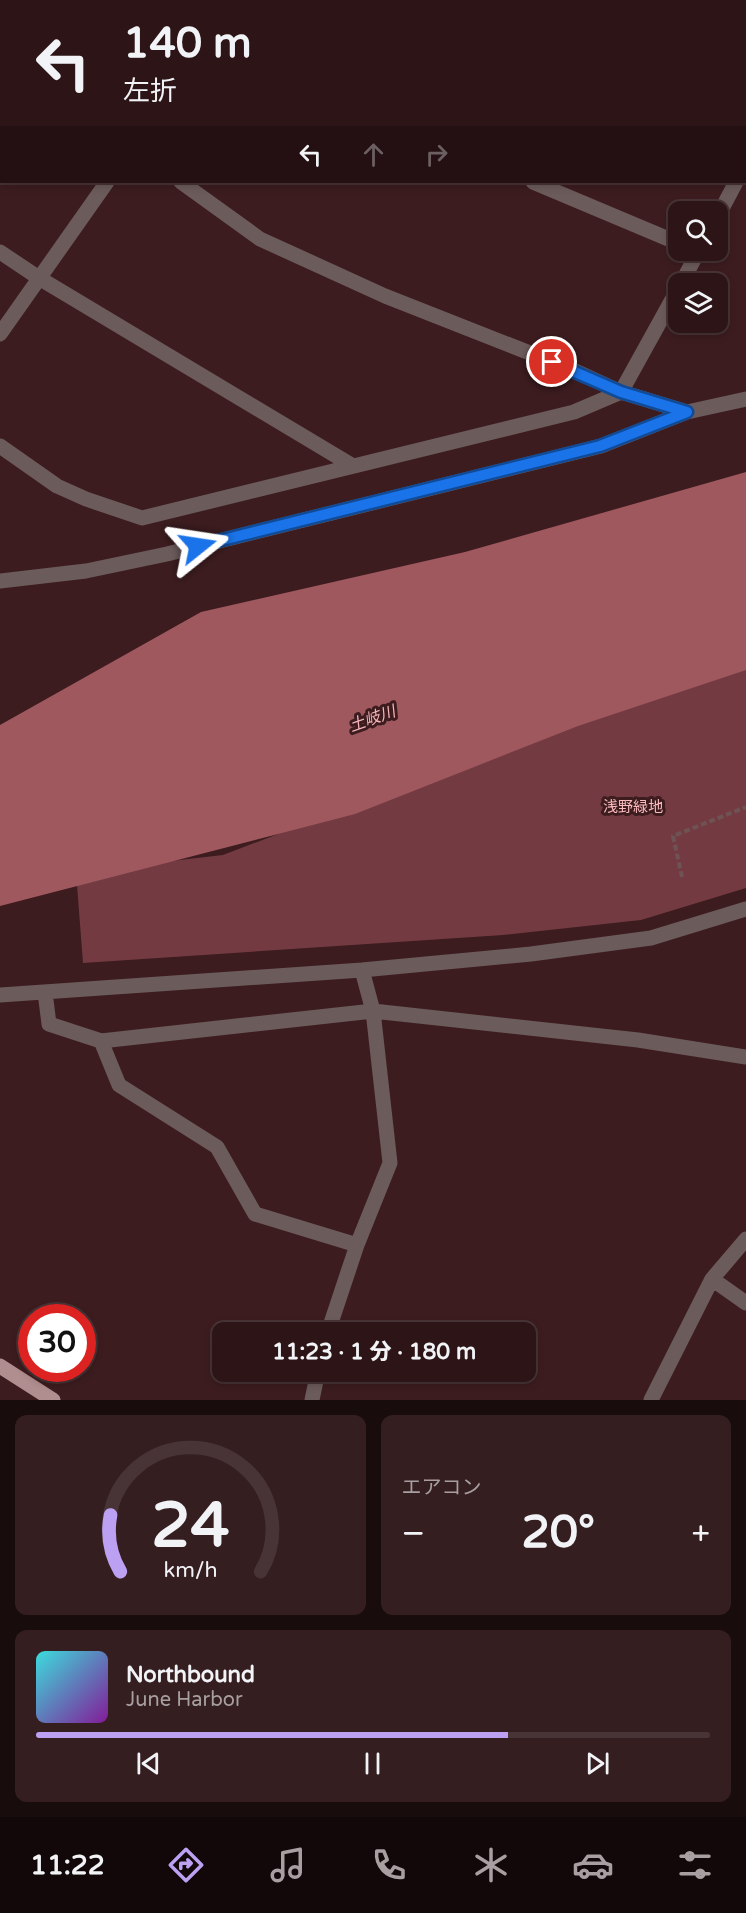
<!DOCTYPE html>
<html lang="ja">
<meta charset="utf-8">
<style>
body{margin:0;font-family:"Varela Round","Noto Sans JP",sans-serif;background:#351e20;color:#f1f3f6;height:100vh;display:flex;flex-direction:column;font-size:22px;white-space:nowrap}
*{box-sizing:border-box;margin:0}
p{font-size:20px;color:#a79fa1}
.icon{flex:none;width:33px;height:33px;fill:none;stroke:currentColor;stroke-width:2;stroke-linecap:round;stroke-linejoin:round}
.map{position:relative;height:1400px;overflow:hidden}
.drawer{display:flex;flex-direction:column;gap:15px;padding:15px;background:#190c0d;flex:1}
.drawer>*{flex:none}
.banner{position:absolute;left:0px;top:0px;width:747px;height:183px;box-shadow:0 3px 9px #0003,0 0 0 2px #483436;background:#2d1517;color:#f1f3f6;overflow:hidden}
.buttons{position:absolute;left:668px;top:201px;display:grid;gap:12px}
.buttons a{display:grid;place-items:center;width:60px;height:60px;border-radius:12px;background:#2d1517;box-shadow:0 3px 9px #0003,0 0 0 2px #483436;font-size:30px}
.speed{position:absolute;left:18px;top:1304px;display:flex;gap:12px;font-size:30px;font-weight:700;text-align:center}
.speed>*{display:grid;place-content:center;width:78px;height:78px;border-radius:50%;background:#2d1517;box-shadow:0 3px 9px #0003,0 0 0 2px #483436;line-height:1}
.speed .limit{border:9px solid #d22;background:#fff;color:#111}
.pin{position:absolute;display:grid;place-items:center;width:51px;height:51px;color:#fff;margin:-26px;border:3px solid #fff;border-radius:50%;box-shadow:0 2px 6px #0007}
.me{position:absolute;width:66px;margin:-33px;rotate:75deg;stroke-linejoin:round;filter:drop-shadow(0 0 4px #0008)}
.turn{display:flex;align-items:center;gap:21px;height:126px;padding:0 24px;font-size:27px}
.turn .icon{width:78px;height:78px;stroke-width:2.5}
.turn b{display:block;font-size:42px;line-height:51px}
.lanes{display:flex;align-items:center;height:57px;padding:0 24px;background:#0003;justify-content:center;gap:30px;direction:ltr}
.lanes .off{opacity:.35}
.big{font-size:45px;font-weight:800;line-height:1.1}
.drawer .tile{flex:1;display:flex;flex-direction:column;justify-content:center;gap:9px;min-width:0;padding:0 21px;border-radius:12px;background:#351e20}
.drawer .dial{align-items:center;gap:0}
.dial svg{height:156px;overflow:visible;fill:none;stroke:#483436;stroke-width:7;stroke-linecap:round;text-anchor:middle}
.dial text{fill:#f1f3f6;stroke:none}
.song{display:flex;align-items:center;gap:18px}
.cover{width:72px;height:72px;border-radius:9px;background:linear-gradient(135deg,hsl(180 70% 55%),hsl(290 70% 35%))}
.played{height:6px;border-radius:3px;background:linear-gradient(90deg,#bca0f2 70%,#483436 70%)}
.keys{display:flex;justify-content:space-around;direction:ltr}
.heat{display:flex;justify-content:space-between;align-items:center;font-size:33px;direction:ltr}
.drawer .tiles{flex:1;display:grid;gap:15px;grid-template-columns:1fr 1fr}
.tile:last-child{grid-column:span 2}
.trip{position:absolute;left:212px;top:1322px;width:324px;height:60px;border-radius:12px;background:#2d1517;box-shadow:0 3px 9px #0003,0 0 0 2px #483436;font-weight:800;line-height:60px;text-align:center}
.menu{display:flex;height:96px;justify-content:space-around;align-items:center;background:#120809;color:#a79fa1}
.menu .icon{width:42px;height:42px}
.menu .selected{color:#bca0f2}
.menu b{font-size:27px;color:#f1f3f6}
.map>svg:first-child{display:block}
</style>
<div class="map">
<svg width="746" height="1400" viewBox="0 0 746 1400">
<rect width="100%" height="100%" fill="#3c1c1f"/>
<!-- green -->
<path fill="#733b41" d="M746,668V888L641,920L503,935L83,963L76,872L223,855L505,747Z"/>
<!-- water -->
<path fill="#a0585f" d="M746,472V670L578,726L355,814L0,906V725L201,612L465,552Z"/>
<g fill="none" stroke-linecap="round" stroke-linejoin="round">
<!-- path -->
<path stroke="#6f5254" stroke-width="4" stroke-dasharray="6 3" stroke-linecap="butt" d="M682,877L673,836L746,807"/>
<!-- street -->
<path stroke="#6c5b5b" stroke-width="15" d="M197,0L199,2
M532,0L535,2
M230,2L231,0
M0,48L2,49
M746,95V96
M746,165V164
M181,182L260,239L385,296L573,370L621,392L687,412
M533,182L678,243
M717,218L736,182
M0,252L39,278L353,466
M681,284L699,250
M0,334L107,182
M0,446L57,486L86,499L142,518L574,412L621,392L678,289
M0,581L86,571L167,554L601,446L687,412L746,399
M45,992L49,1024L101,1041L373,1011L638,1040L746,1057
M0,995L362,970L531,954L651,938L746,909
M101,1041L119,1085L217,1147L255,1214L357,1245
M712,1279L746,1303
M328,1332L357,1245L390,1163L373,1011L362,970
M312,1400L318,1371
M651,1400L712,1279L746,1239"/>
<!-- primary -->
<path stroke="#b08d8f" stroke-width="15" d="M0,1366L53,1400"/>
</g>
<g fill="none" stroke-linecap="round" stroke-linejoin="round">
<!-- route casing -->
<g stroke="#114b97" stroke-width="15">
<path id="route" d="M198,546L600,446L687,412L621,392L552,362"/>
</g>
<!-- route -->
<use href="#route" stroke="#1a73e8" stroke-width="10"/>
</g>
<g text-anchor="middle" stroke-width="6" stroke-linejoin="round" paint-order="stroke">
<!-- park labels -->
<g font-size="15" fill="#fcbcc0" stroke="#3c1c1f">
<text x="633" y="812">浅野緑地</text>
</g>
<!-- water labels -->
<g font-size="16" font-style="italic" fill="#f6b6ba" stroke="#3c1c1f">
<text transform="translate(372 718) rotate(-20)" y="6">土岐川</text>
</g>
</g>
</svg>
<div class="buttons">
<a><svg class="icon" aria-label="search" viewBox="0 0 24 24"><circle cx="10" cy="10" r="6"/><path d="M15 15l6 6"/></svg></a>
<a><svg class="icon" aria-label="layers" viewBox="0 0 24 24"><path d="M12 4l9 5-9 5-9-5zM3 14l9 5 9-5"/></svg></a>
</div>
<div class="speed"><div class="limit">30</div></div>
<div class="pin" style="left:552px;top:362px;background:#d93025"><svg class="icon" aria-label="arrive" viewBox="0 0 24 24"><path d="M6 21V4h12l-3 4 3 4H6"/></svg></div>
<svg class="me" style="left:198px;top:546px" viewBox="-20 -20 40 40"><path d="M0-17L14 15 0 8-14 15z" fill="#1a73e8" stroke="#fff" stroke-width="4"/></svg>
<div class="trip">11:23 · 1 分 · 180 m</div>
<div class="banner">
<div class="turn"><svg class="icon" aria-label="left" viewBox="0 0 24 24"><path d="M17 20v-9H6M10 6l-5 5 5 5"/></svg><div><b>140 m</b>左折</div></div>
<div class="lanes"><svg class="icon" aria-label="left" viewBox="0 0 24 24"><path d="M17 20v-9H6M10 6l-5 5 5 5"/></svg><svg class="icon off" aria-label="ahead" viewBox="0 0 24 24"><path d="M12 20V5M6 11l6-6 6 6"/></svg><svg class="icon off" aria-label="right" viewBox="0 0 24 24"><path d="M7 20v-9h11M14 6l5 5-5 5"/></svg></div>
</div>
</div>
<section class="drawer">
<div class="tiles">
<div class="tile dial"><svg viewBox="0 0 100 80">
<path d="M14 69A42 42 0 1 1 86 69"/>
<path d="M14 69A42 42 0 0 1 9 40" stroke="#bca0f2"/>
<text x="50" y="56" font-size="32" font-weight="700">24</text>
<text x="50" y="72" font-size="11">km/h</text>
</svg></div>
<div class="tile"><p>エアコン</p>
<div class="heat"><a>−</a><b class="big">20°</b><a>+</a></div>
</div>
<div class="tile">
<div class="song"><i class="cover"></i><div><b>Northbound</b><p>June Harbor</p></div></div>
<div class="played"></div>
<div class="keys"><svg class="icon" aria-label="previous" viewBox="0 0 24 24"><path d="M18 5L8 12l10 7zM5 5v14"/></svg><svg class="icon" aria-label="pause" viewBox="0 0 24 24"><path d="M8 5v14M16 5v14"/></svg><svg class="icon" aria-label="next" viewBox="0 0 24 24"><path d="M6 5l10 7-10 7zM19 5v14"/></svg></div>
</div>
</div>
</section>
<nav class="menu">
<b>11:22</b>
<svg class="icon selected" aria-label="directions" viewBox="0 0 24 24"><path d="M12 3l9 9-9 9-9-9zM9 14v-3h6M13 9l2 2-2 2"/></svg>
<svg class="icon" aria-label="music" viewBox="0 0 24 24"><path d="M9 18V5l10-2v13"/><circle cx="6" cy="18" r="3"/><circle cx="16" cy="16" r="3"/></svg>
<svg class="icon" aria-label="phone" viewBox="0 0 24 24"><path d="M5 4h4l2 5-3 2q2 4 5 5l2-3 5 2v4C11 20 4 13 5 4z"/></svg>
<svg class="icon" aria-label="climate" viewBox="0 0 24 24"><path d="M12 3v18M4 7l16 10M4 17L20 7"/></svg>
<svg class="icon" aria-label="car" viewBox="0 0 24 24"><path d="M5 17H2v-5l4-1 3-4h7l3 4 3 1v5h-3M9 17h6M6 11h13"/><circle cx="7" cy="17" r="2"/><circle cx="17" cy="17" r="2"/></svg>
<svg class="icon" aria-label="filters" viewBox="0 0 24 24"><path d="M4 7h16M4 17h16"/><circle cx="9" cy="7" r="2"/><circle cx="15" cy="17" r="2"/></svg>
</nav>
